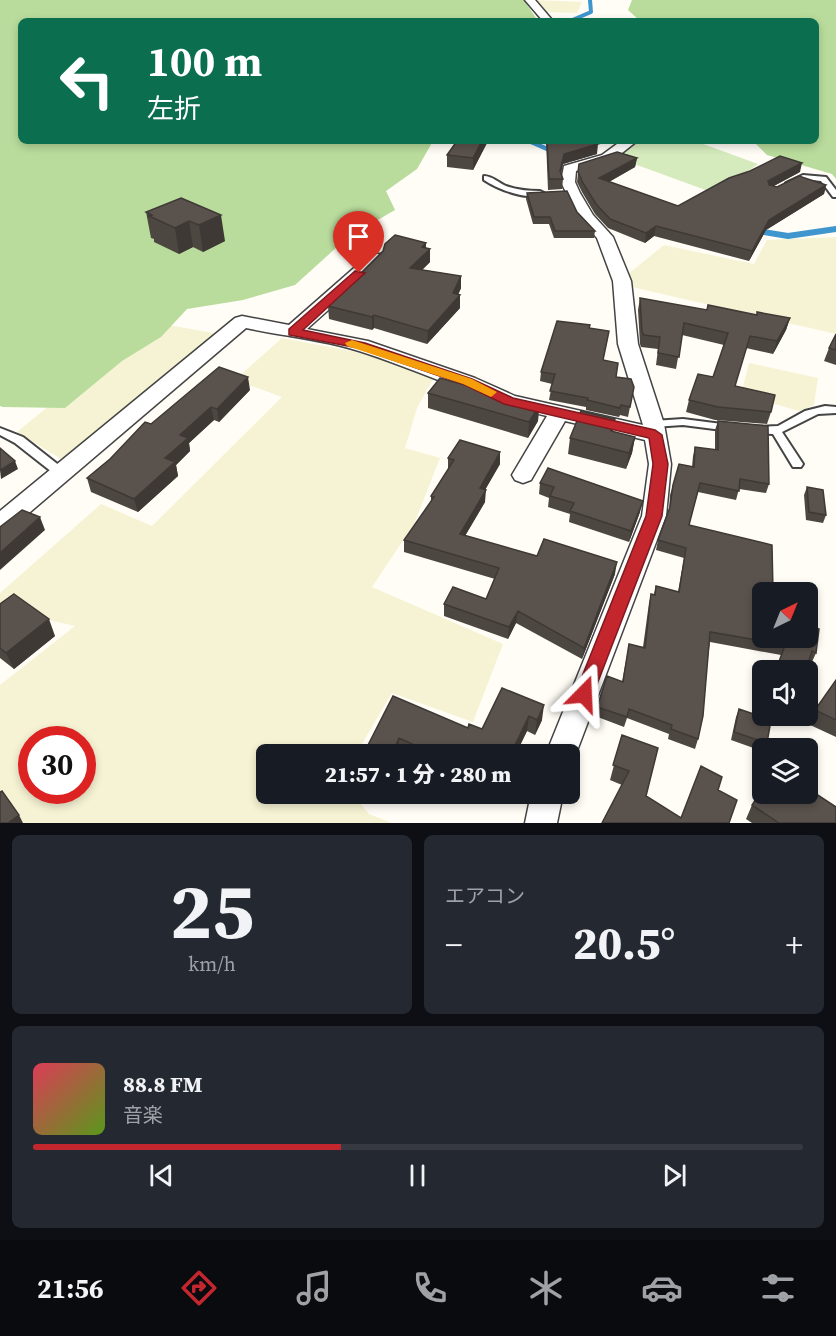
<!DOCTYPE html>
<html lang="ja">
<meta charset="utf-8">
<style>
body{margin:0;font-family:"Source Serif 4","Noto Sans JP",serif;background:#242831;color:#f1f3f6;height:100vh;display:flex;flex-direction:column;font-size:22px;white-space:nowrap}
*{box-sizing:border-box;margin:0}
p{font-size:20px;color:#9ea1a6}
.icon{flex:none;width:33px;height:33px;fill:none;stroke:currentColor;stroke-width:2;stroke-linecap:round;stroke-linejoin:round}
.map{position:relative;height:823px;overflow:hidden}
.panel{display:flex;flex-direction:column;gap:12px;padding:12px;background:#0d0f14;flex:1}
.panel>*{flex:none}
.guide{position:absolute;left:18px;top:18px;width:801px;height:126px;border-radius:9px;box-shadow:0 3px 9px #0003;background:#0b6e4f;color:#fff;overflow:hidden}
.needle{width:39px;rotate:43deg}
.fabs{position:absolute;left:752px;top:582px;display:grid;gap:12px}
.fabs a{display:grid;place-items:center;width:66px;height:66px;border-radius:9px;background:#171b24;box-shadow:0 3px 9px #0003;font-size:30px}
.speed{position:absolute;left:18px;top:726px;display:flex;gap:12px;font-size:30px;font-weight:700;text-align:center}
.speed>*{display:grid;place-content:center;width:78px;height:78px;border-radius:50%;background:#171b24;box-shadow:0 3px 9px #0003;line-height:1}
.speed .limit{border:9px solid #d22;background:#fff;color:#111}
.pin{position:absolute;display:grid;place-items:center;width:51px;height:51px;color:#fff;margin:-62px -26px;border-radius:50% 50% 50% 0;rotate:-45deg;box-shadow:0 0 6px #0007}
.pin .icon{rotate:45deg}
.me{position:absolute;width:66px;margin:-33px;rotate:21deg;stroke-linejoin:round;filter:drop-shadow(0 0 4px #0008)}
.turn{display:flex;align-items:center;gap:21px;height:126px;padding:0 30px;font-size:27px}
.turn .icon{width:78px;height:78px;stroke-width:2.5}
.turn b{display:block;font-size:42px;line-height:51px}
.big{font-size:45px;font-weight:800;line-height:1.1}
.panel .tile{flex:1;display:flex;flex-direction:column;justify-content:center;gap:9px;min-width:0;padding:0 21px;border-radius:9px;background:#242831}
.panel .dial{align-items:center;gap:0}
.dial b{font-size:78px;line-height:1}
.song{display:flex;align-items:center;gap:18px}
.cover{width:72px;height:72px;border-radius:9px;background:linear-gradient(135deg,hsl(350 70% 55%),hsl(90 70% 35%))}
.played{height:6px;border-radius:3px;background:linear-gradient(90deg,#c4262e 40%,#363941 40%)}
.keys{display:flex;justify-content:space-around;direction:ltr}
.heat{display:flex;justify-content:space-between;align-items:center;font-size:33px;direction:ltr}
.panel .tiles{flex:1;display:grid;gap:12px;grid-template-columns:1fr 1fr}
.tile:last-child{grid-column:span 2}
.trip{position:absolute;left:256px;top:744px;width:324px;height:60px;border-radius:9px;background:#171b24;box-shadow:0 3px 9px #0003;font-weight:800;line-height:60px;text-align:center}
.dock{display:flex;height:96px;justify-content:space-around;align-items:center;background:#090b0e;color:#9ea1a6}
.dock .icon{width:42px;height:42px}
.dock .on{color:#c4262e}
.dock b{font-size:27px;color:#f1f3f6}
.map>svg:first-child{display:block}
</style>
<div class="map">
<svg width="836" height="823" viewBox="0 0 836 823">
<rect width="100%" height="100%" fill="#fffdf5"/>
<!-- farmland -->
<path fill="#f6f3d4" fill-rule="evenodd" d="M533,0L582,2L577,13L543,12Z
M836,237V334L632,287L628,274L664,245L754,264L767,240Z
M151,322L220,334L66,462L17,432Z
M282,338L366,354L434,377L417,408L405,448L440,458L414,524L372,587L503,644L473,722L392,693L356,754H267V794H353L369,814L392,823H0V685L75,626L0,609V593L101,504L152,526L282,397L235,380ZM32,740H82V790H32Z
M749,363L818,378L814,405L799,411L741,394Z"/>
<!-- green -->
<path fill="#d5ebbd" d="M635,141H695L758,164L735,180L711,192L615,157Z"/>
<!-- forest -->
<path fill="#b9dc9c" d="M0,0H524L538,21H21V141H433L417,169L386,191L395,210L348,237L295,285L243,300L187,309L161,337L122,361L65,408L3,407L0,406Z
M632,0H836V179L832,174L767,155L753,141H816V21H640L628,10Z"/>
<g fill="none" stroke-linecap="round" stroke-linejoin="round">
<!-- stream-far2 -->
<path stroke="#3f96cf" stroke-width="4" d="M570,21L591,12L590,0"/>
<!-- stream-far1 -->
<path stroke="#3f96cf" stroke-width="4.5" d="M529,141L554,152"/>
<!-- stream -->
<path stroke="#3f96cf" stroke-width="6" d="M758,231L788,236L836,229"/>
<!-- service casing -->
<g stroke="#444" stroke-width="4">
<path id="service" d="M803,175L826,177L836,190V197H833L821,181L804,179L790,185L786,183Z
M484,176C492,176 499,183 506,186C517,190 529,191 540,191L544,193C528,202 498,189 484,180Z
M825,406L836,407V413L818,414L782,432L803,464L801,467H793L773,434L755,433L750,430L755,427L778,426L805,411Z
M683,419L730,425L735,428L730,431L683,425L653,427L648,424L653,421Z
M0,428L23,437L65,470L67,473L65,476H57L15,443L0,435Z"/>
</g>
<!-- minor casing -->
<g stroke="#444" stroke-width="3">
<path id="minor" d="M525,0H535L553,21H543Z
M621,141H637L612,161L576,171L575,182L580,193L593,215L613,237L631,281L638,344L664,424L671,464L666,516L572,764L570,754H546L642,516L649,464L645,440L565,421L531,480L523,483L515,480L512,475L547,416C482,401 422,371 359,351C323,339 283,336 246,328L9,530L0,533V511L235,318L242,316L289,325L370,254H382L384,258L382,262L307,329L368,341L475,378L515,396L643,425L618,344L613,281L597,238L578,217L561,182L564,166L602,155Z
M531,794H563L557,823H525Z"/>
</g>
<!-- service -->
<use href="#service" fill="#fff" fill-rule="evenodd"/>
<!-- minor -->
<use href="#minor" fill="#fff" fill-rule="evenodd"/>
</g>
<!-- wall -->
<path fill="#4d4742" d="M457,141H488L473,170L447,167V155Z
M546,141H594L597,154L563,164L561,174L563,179L562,189L548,190Z
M637,158L635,167L609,182L678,206L800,172L774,186L777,187L826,185L824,194L766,230L749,261L654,236L645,243L608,228L595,214L582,192L577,182L579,164Z
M527,193L577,212L595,231L594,238H554L549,224H533L526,199Z
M181,198L225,241L203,252L193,247L179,254L154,242V239L151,238L146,212Z
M426,243V248L430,262L422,270L461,276V288L458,295L460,308L427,344L374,328L372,330L329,319L328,306Z
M640,298L707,310L790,318L786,330L773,354L746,348L735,386L771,412L767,424L715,420L686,412L689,400L713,377L724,345L682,335L676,369L656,365L658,349L641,347L640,344L638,310Z
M589,328L609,331L603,361L616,377L630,407L628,417L620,415L619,417L586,410V407L549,400L552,384L540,381L541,372Z
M836,334V365L824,361L829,348Z
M250,390L219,422L214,420L189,443L190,451L176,465L178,476L138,512L91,492L87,478L151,424Z
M428,393L539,406L538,421L528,438L428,408Z
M615,419L613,432L635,437L632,453L626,469L568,454L570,438Z
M718,421L769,484L766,493L739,489L736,500L698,492L689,525L762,638L816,653L812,662L781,655L710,642L698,739L695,749L668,739L669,734L627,718L624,727L595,716L597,707L622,682L629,644L643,647L649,603L651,594H654L656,586L678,592L684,558L656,550L658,540L669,512L670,495L673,485L692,467L693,456L695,447L715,450V430Z
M448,458L500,464L485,490V502L465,536L537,556L615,574L582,659L516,623L508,639L444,616V604L486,599L495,579L404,552V540L431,502V496L448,470Z
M540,483L640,512L629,542L569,522L570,514L548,507L549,498L539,494Z
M807,487L826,515L823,523L806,520L804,495Z
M0,604L55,636L14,669L0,658Z
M836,680V737L808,724L815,710Z
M502,688L542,720L535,735L527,731L519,747L528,754H403L400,753L399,754H366L365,751L393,696L468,728L482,729Z
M739,709L767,743L765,748H762V751L731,740L736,717Z
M777,716H790L788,721Z
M622,735L646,796L681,818L718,790L729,823H602L622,785L610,780Z
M752,805L836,823H752L746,819Z"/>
<!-- shaded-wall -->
<path fill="#3f3936" d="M482,141H488L473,170V158Z
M589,141H594L593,146L598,144L597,154L563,164L559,182L560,171L564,154Z
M637,158L635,167L598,188L599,178Z
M802,163L800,172L766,190L768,181Z
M826,185L824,194L766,230L749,261L752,251L769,220Z
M221,215L225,241L203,252L199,225Z
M189,221L193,247L179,254L175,228Z
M656,226L654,236L645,243L646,233Z
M426,243V253L430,249V262L411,281L410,268L422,247Z
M461,276V288L456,299L460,295V308L427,344L428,331L453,293Z
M374,315V328L372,330V317Z
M790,318L786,330L773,354L777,341Z
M248,377L250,390L219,422L217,409Z
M539,406L538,421L528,438L529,422Z
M211,407L214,420L189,443L190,451L176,465L178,476L138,512L134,499L165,458L180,435Z
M635,437L632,453L626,469L629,453Z
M500,452V464L479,500L480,488Z
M15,461L18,469L1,479L0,470Z
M486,490L485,502L459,546L460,534Z
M643,501L640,512L629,542L631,531Z
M40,517L45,530L0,570V553Z
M617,562L615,574L582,659L584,648Z
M518,611L516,623L508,639L509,627Z
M49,619L55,636L14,669L6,653Z
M544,705L542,720L535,735L537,720Z
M529,716L527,731L516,754L515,745Z
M399,738V754H392Z
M19,815L23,823H8Z"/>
<!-- building -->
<path fill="#5a524d" stroke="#3f3936" stroke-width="1.5" d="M457,141H482L473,158L447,155Z
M547,141H589L598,144L564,154L560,171L563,179H549Z
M617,152L637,158L599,178L678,206L729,178L750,171L780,156L802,163L768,181L769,185L777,187L799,176L826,185L769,220L752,251L656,226L646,233L610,219L596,204L583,183L578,172L579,164Z
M567,191L577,212L595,231H555L550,217H534L527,193Z
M181,198L221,215L199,225L189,221L175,228L149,216L152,215L146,212Z
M395,235L426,243L422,247L430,249L410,268L461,276L453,293L460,295L428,331L374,315L372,317L328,306L383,251L385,244Z
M640,298L707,310L708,305L757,315V312L790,318L777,341L750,336L735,386L775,395L771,412L718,407L689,400L698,374L713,377L728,333L684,323L679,357L658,353L660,337L644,335L642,332Z
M557,321L590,325L589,328L609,331L603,360L618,363L616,377L631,379L634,387L630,407L621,405L620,408L587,400L588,398L550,391L555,374L541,372Z
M836,334V350L829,348Z
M219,367L248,377L217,409L211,407L180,435L188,438L165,458L175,462L134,499L87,478L110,459L145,422L151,424Z
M440,378L539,406L529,422L428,393Z
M581,411L615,419L611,431L635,437L629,453L570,438Z
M718,421L768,426L769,484L740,479L739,491L700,483L689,525L772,545L773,592H762V638H807V625L819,629L816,653L812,651L806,670H776L785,645L710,632L703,716L698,739L671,729L672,725L629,709L627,717L597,707L607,676L623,682L629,644L645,648L651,594L655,595L656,586L679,592L686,548L658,540L670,507L673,485L679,464L694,467L695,447L718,450Z
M460,440L500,452L480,488L486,490L460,534L537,556L544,539L617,562L584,648L518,611L509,627L444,604L453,587L486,599L499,568L404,540L434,497L431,496L454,460L448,458Z
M0,448L15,461L0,470Z
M548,468L643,501L631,531L570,511L574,503L550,496L554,487L540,483Z
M807,487L823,490L826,515L809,512Z
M22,510L40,517L0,553V527Z
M14,594L49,619L6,653L0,648V604Z
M836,680V720L815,710Z
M502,688L544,705L537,720L529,716L515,745L528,752L527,754H434L399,738L392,754H376L365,751L393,696L468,728L469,724L482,729Z
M739,709L771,720L767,743L734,732Z
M622,735L658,748L646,796L681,818L701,766L722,777L718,790L737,800L729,823H602L629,771L613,765Z
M807,788L836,807V823H779L752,805L762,790V794H807Z
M2,791L19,815L8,823H0V792Z"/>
<!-- route -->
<path fill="#c4262e" stroke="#7f191e" stroke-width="1.5" d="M355,271L365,273L303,330L365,343L472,379L513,398L655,430L662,435L668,464L662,516L591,700L584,702L577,700L575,694L646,516L653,464L649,438L504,404L463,384L358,348L289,335V329Z"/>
<!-- slow -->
<path fill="#f59e0b" d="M352,340L472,379L497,392L491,397L463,384L347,346L345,343Z"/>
</svg>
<div class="fabs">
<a><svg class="needle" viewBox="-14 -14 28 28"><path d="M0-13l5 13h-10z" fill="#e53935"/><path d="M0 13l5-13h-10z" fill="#9ea1a6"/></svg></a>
<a><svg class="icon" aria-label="sound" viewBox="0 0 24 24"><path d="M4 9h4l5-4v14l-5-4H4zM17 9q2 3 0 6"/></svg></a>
<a><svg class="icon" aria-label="layers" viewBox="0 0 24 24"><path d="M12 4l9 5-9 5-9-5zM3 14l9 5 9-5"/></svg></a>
</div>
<div class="speed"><div class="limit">30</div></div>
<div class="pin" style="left:359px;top:273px;background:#d93025"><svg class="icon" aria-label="arrive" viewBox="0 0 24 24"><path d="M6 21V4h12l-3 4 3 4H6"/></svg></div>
<svg class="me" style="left:584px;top:694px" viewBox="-20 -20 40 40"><path d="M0-17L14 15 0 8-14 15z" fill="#c4262e" stroke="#fff" stroke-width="4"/></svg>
<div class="trip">21:57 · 1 分 · 280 m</div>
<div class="guide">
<div class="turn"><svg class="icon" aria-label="left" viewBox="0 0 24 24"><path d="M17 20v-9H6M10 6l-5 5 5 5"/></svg><div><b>100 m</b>左折</div></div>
</div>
</div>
<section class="panel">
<div class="tiles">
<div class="tile dial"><b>25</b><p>km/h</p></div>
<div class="tile"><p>エアコン</p>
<div class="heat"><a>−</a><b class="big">20.5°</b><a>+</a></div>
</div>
<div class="tile">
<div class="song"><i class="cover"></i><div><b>88.8 FM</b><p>音楽</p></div></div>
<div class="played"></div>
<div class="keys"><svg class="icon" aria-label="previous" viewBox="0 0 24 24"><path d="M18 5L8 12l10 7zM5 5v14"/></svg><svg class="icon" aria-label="pause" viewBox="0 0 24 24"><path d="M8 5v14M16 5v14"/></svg><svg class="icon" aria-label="next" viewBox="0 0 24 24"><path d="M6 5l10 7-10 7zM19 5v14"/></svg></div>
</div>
</div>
</section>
<nav class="dock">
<b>21:56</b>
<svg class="icon on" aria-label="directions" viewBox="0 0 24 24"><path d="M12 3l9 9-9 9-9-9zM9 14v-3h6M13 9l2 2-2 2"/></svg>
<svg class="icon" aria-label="music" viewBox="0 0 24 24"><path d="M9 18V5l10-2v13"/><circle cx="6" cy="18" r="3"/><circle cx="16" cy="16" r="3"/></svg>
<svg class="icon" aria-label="phone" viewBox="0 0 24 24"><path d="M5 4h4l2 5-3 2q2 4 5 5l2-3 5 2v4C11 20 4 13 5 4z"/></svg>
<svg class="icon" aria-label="climate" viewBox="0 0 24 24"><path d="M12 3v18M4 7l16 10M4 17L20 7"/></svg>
<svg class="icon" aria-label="car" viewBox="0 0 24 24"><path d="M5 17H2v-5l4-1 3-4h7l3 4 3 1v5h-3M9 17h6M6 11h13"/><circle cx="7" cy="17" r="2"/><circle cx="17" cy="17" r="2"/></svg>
<svg class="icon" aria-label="filters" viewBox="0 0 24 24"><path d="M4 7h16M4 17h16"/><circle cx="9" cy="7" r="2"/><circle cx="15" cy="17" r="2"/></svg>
</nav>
